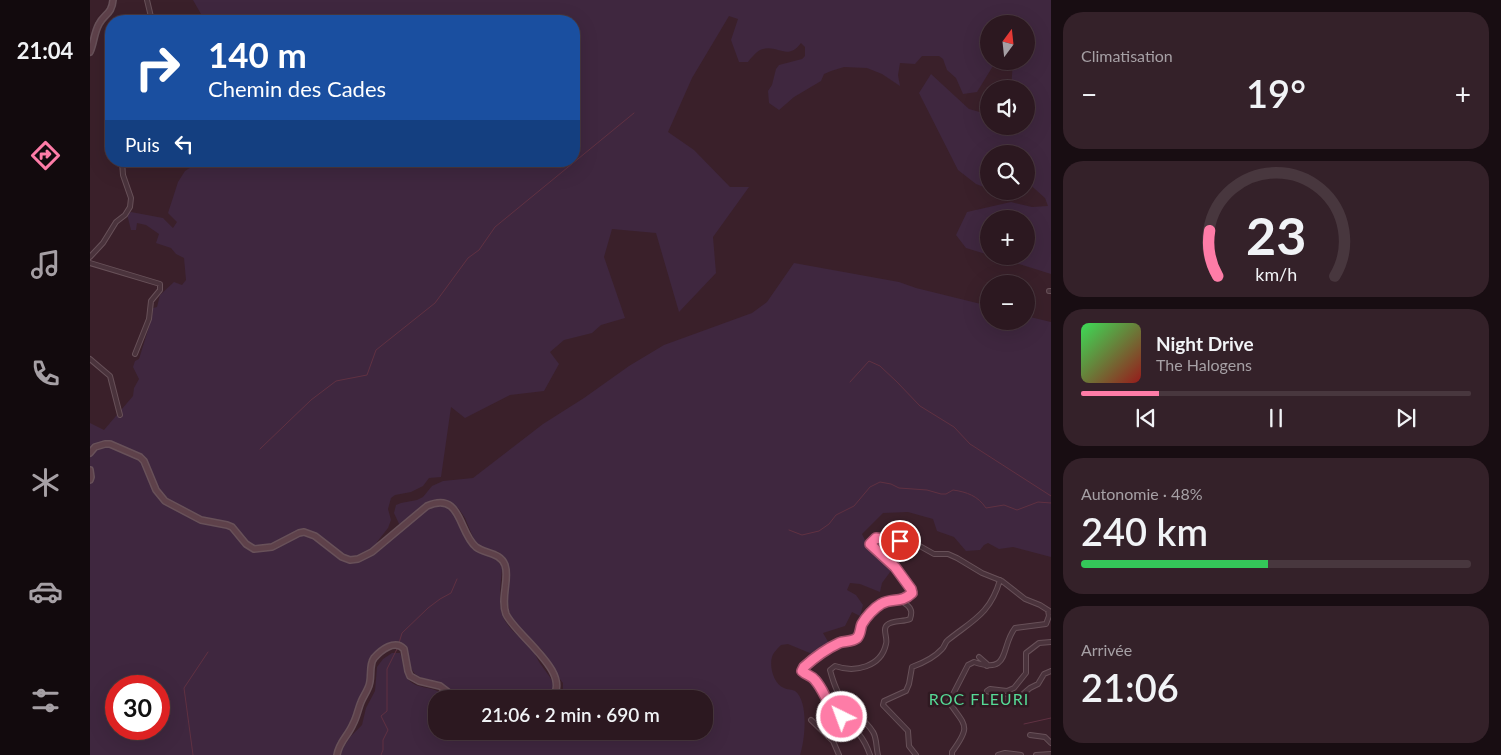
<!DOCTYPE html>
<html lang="fr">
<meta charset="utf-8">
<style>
body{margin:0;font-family:Lato,sans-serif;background:#342129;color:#f1f3f6;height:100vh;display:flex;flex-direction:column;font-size:19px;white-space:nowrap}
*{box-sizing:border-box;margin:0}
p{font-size:16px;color:#a6a0a5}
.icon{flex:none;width:28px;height:28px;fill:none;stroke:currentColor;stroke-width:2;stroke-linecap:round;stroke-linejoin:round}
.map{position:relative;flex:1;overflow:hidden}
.side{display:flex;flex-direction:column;gap:12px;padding:12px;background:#180d12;width:450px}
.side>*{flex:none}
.banner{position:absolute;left:15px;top:15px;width:475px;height:152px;border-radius:20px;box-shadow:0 5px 20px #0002,0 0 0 1px #48373e;background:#1a4fa0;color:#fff;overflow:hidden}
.needle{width:32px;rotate:15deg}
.tools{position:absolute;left:890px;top:15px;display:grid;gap:10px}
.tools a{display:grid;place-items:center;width:55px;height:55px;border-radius:50%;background:#2c1820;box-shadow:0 5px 20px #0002,0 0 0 1px #48373e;font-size:25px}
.speed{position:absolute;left:15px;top:675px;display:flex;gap:10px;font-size:25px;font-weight:700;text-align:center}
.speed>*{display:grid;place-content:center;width:65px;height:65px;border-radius:50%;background:#2c1820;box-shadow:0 5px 20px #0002,0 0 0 1px #48373e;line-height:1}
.speed .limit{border:8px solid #d22;background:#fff;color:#111}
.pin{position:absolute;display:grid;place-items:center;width:42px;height:42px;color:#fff;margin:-21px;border:2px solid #fff;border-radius:50%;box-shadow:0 1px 5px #0007}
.me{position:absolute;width:55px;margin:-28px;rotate:318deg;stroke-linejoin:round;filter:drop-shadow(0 0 4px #0008)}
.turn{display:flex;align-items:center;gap:18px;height:105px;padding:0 20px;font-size:22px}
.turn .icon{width:65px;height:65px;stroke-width:2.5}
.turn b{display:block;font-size:35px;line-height:42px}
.then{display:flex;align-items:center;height:48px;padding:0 20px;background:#0003;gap:10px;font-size:19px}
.big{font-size:38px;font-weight:600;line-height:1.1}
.side .widget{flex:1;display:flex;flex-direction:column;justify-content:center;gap:8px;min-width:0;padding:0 18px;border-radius:20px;background:#342129}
.side .dial{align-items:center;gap:0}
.dial svg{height:130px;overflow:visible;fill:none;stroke:#48373e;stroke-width:7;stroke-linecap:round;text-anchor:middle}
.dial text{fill:#f1f3f6;stroke:none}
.song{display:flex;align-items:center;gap:15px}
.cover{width:60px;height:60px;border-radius:8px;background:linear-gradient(135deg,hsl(130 70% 55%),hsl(0 70% 35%))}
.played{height:5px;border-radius:2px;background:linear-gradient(90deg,#fe7ca7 20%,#48373e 20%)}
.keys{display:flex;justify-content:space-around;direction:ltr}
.heat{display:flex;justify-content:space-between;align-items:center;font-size:28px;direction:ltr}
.charge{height:8px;border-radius:4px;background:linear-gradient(90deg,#34c759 48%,#48373e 0)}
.trip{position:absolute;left:338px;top:690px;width:285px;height:50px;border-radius:20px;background:#2c1820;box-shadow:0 5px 20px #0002,0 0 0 1px #48373e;font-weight:600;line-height:50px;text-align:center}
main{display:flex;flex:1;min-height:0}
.dock{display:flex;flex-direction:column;width:90px;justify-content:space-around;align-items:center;background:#120a0d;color:#a6a0a5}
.dock .icon{width:35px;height:35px}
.dock .active{color:#fe7ca7}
.dock b{font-size:22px;color:#f1f3f6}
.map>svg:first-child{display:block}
</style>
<main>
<nav class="dock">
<b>21:04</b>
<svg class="icon active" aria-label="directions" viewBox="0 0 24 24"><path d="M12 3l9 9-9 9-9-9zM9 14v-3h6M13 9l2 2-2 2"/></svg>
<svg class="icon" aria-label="music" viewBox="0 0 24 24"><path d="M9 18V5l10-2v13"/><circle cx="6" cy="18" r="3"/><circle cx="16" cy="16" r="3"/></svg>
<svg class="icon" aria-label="phone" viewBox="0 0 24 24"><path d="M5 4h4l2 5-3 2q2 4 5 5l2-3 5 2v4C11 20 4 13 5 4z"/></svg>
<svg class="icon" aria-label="climate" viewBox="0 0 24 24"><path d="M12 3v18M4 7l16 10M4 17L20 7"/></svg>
<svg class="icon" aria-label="car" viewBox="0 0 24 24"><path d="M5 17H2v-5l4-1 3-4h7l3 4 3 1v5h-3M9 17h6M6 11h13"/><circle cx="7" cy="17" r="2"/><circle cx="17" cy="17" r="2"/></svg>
<svg class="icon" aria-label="filters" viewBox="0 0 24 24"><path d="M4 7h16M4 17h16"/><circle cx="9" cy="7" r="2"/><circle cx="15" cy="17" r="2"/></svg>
</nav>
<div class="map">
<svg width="961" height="755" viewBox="0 0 961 755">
<rect width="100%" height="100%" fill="#3a202a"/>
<!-- green -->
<path fill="#3f273f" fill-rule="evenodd" d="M103,0H961V274L904,256H936V219H899V255L876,248L866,235L877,212L921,202L942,207L958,206L955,198L936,181V154H899V189L886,184L868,170L829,93L841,74L879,109L893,113L899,104V126H936V89H921L923,61H936V24H899V61H906L887,92L873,94L866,78L857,70L853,59L849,56H832L825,64L810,63L808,75L810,86L792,74L777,68L754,67L741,71L734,74L731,81L704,97L689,110L679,103L678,91L682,85L686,69L689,65L712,59L715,56V47L711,43C697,62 687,43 670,50C665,53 661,58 658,62H649L641,40L648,19L639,16L602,78L578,132L604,150L640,187H659L623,237L626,273L589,312L566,233L522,229L514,257L535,318L511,325L502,333L474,340L460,352L469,364L454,391L420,395L375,418L361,407L351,477L339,478L333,486L321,492L305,495L301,498L298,509L301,520L298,528L287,542L288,548L335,508L350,504C364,509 370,521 375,534C376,538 378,543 380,545C390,555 407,554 412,568C411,583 408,600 412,614C417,629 430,636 440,646C445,652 447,660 452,666C459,677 471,686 457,699H373L349,682L332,678L325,674L320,667L316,646C313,645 311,642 309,642C299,639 284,655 278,661L279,681L270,698L263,719L245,748L244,755H0V423L14,430L43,396L44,388L49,379L43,367L45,361L49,359L62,317L63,308L67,307L70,295L84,282L92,285L96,280L94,258L86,254L81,248L66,243L69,234L56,225L47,223L46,230H41L37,214L41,212L73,218L83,228L87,222L78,213L88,182L95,171L106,164V161H484V21H115ZM26,686H69V729H26Z
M704,263L809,282L826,288L899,306V321H936V316L961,322V557L923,547L909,549L898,543L894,545L890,550L876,551L864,537L847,531L843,519L818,512L793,513L772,534L780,550L803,568L792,583L790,592L770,584L760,583L757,590L766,595L773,605L770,616L762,612L755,626L733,633L740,645L727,656L698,644L691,645C688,648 683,653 682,657C679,667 684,684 694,688C697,690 702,689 705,691C719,701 715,741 710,755H251L252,750L260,737L272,725L276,708L285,691L287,667L293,659L302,653H310C313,660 313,669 316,676C323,688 334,686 345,690C350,692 355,695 359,699H346V731H614V699H471L473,693V683L457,663L452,650L421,619L417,598L419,568L417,561L409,552L392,547L385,542L375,518L369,509L358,502L343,501L335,505L310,526L304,513L306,505L311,503L327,500L333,497L342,486L353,481L383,478L453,424L494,398L539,366L574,345L662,313L677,302Z"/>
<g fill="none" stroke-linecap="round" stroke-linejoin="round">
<!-- stream -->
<path stroke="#603142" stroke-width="1" d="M760,382L779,361L790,366L807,382L830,406L864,427L880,444L961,496
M170,449L221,400L246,381L277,375L286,350L345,303L378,258L389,250L405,227L544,113
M699,530L712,535L729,531L739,524L746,515L764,506L780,487L790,482L801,484L809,488L837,490L851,494H856L863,490C877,492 888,496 896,508L914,505L927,510L948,502L961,503
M309,643L312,633L338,608L350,599L361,593L367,579
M934,724L961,718
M103,755L94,688L118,652
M291,755L293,750V740L298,730L291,716L297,711V669L308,647"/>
<!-- street casing -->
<g stroke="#685159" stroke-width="6">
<path id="street" d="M57,0L62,21
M0,257L13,243L26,222L35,215L40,207L41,198L33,175L32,161
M0,263L70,284V290L61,301L59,319L45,354
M959,291H961
M0,359L20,376L30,415
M811,601L822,593L821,589L805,567L781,544L786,538L802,539L828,545L844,554H858L867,558L892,573L912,581L935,599L950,605L961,612
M889,657L897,664V666
M897,691L900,689L917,691L924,688L936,673V653L949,643L961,642
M897,691L921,701L926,700L940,688L948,684L954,674L961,671
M721,720L743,741L749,755
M940,735L955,737L961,743
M780,755C772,731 760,726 743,710C735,703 733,691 727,682C723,676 716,675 712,671L713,667C724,658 736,648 749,643C755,641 763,642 768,637C771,634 770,628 773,623C780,609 802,592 817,605C822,609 822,613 820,619C814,622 802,620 797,625C792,629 798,638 796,644C791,667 765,673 745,666L740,670C744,685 749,699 760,709C768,716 777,722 783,732C787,738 786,748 788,755
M826,755L819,746L818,731L793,705L794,701L816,691L819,684L822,667C833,663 844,658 852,649C855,646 855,642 858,640C883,620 900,614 910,580
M862,755V752C882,725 875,726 859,702L878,665L884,662C921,675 910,647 925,628L956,624L959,616L958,610
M908,755L915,753L931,755
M946,755L961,754"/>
</g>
<!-- secondary casing -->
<g stroke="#685159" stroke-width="8">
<path id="secondary" d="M0,52C4,43 4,33 9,24C14,14 22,14 23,0
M0,453L5,447L15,444H20L50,457L54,461L66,490L75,501L111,520L137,525L142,527L156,544L164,549L182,547L209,533L214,532L225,536L252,557L260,560L268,559L282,552L337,506C372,491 368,532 386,547C395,554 410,552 415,565C420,579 410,598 416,614C425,635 485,674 461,699
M0,470L1,477L0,480
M247,755C249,742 258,736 263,724C267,717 268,709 271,702C273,697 276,693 278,688C283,679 278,666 284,658C291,650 305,639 314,649L318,671L320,676L329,681L350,686L367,699"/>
</g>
<!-- street -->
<use href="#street" stroke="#4a333c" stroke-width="4"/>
<!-- secondary -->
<use href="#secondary" stroke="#5e414a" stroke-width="5"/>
</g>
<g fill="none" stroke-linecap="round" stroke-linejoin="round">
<!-- route casing -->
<g stroke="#a5516d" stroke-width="12">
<path id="route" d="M752,717C734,703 737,694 725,680C721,675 716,675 712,671L714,667C724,658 736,649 749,643C754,641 762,642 767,638C771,634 770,628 772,624C776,617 784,608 791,604C802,597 811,604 822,593L821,589L805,567L780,544L786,538L810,541"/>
</g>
<!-- route -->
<use href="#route" stroke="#fe7ca7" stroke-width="9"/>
</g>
<g text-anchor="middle" stroke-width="5" stroke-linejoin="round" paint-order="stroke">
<!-- neighbourhood labels -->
<g font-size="16" letter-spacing="1" fill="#56da96" stroke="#2f1921">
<text x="889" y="705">ROC FLEURI</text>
</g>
</g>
</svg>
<div class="tools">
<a><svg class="needle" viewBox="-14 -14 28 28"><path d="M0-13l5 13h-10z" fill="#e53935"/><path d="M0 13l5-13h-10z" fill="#a6a0a5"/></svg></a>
<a><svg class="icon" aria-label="sound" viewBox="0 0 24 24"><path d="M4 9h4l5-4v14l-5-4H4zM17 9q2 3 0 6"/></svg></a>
<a><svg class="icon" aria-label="search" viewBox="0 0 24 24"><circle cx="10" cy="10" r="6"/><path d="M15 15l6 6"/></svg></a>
<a>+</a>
<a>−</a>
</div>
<div class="speed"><div class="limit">30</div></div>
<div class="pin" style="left:810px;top:541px;background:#d93025"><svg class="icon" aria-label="arrive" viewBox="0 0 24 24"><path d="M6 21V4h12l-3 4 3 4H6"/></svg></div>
<svg class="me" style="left:752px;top:717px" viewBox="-20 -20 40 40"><circle r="17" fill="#fe7ca7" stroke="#fff" stroke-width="3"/><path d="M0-11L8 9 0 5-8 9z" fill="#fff"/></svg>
<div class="trip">21:06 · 2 min · 690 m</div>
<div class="banner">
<div class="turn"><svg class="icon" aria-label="right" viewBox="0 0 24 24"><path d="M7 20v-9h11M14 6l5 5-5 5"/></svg><div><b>140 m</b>Chemin des Cades</div></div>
<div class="then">Puis<svg class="icon" aria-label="left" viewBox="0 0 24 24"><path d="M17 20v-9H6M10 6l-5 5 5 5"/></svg></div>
</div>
</div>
<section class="side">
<div class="widget"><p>Climatisation</p>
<div class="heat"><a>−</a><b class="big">19°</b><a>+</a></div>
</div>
<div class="widget dial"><svg viewBox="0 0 100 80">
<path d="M14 69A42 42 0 1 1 86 69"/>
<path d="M14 69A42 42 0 0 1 9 41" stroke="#fe7ca7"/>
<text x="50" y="56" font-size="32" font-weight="700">23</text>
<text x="50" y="72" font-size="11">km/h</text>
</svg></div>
<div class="widget">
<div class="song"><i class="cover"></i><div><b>Night Drive</b><p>The Halogens</p></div></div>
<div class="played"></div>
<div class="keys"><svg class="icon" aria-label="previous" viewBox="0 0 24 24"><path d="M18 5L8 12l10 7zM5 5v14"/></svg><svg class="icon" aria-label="pause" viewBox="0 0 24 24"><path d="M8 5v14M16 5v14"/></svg><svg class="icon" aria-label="next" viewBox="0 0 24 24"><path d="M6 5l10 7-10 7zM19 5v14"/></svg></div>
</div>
<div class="widget"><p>Autonomie · 48%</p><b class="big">240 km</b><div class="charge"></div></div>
<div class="widget"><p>Arrivée</p><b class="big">21:06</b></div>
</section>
</main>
